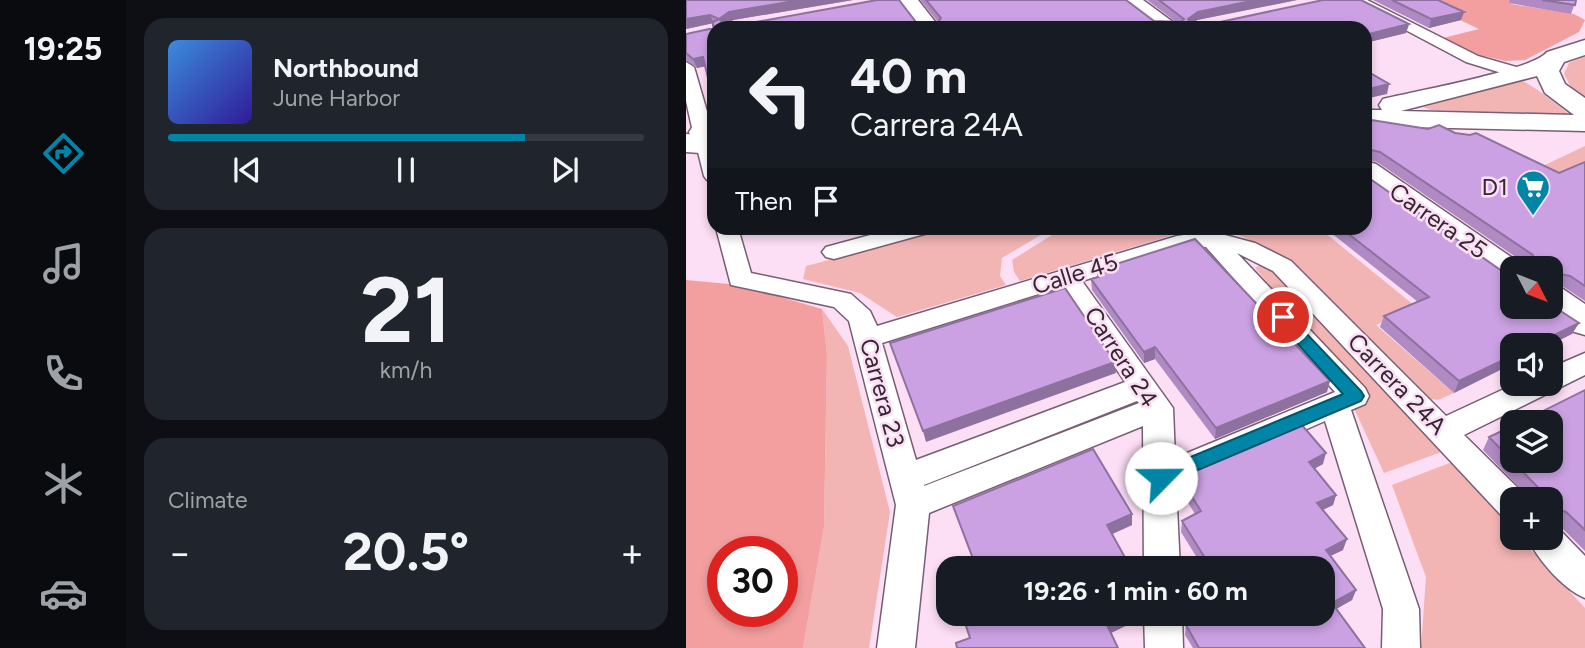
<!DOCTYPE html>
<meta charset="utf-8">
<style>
body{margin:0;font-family:Figtree,sans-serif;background:#20242c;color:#f1f3f6;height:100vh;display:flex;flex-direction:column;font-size:26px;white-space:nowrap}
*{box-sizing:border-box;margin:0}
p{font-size:23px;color:#9ea1a6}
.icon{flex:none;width:38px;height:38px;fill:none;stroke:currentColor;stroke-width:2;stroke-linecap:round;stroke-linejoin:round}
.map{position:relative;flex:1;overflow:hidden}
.panel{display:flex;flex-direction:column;gap:18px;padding:18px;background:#0d0f14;width:560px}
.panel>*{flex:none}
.hud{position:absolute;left:21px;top:21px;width:665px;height:214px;border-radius:21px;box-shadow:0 4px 10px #0003;background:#171b24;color:#f1f3f6;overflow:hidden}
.needle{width:46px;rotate:132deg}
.tools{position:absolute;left:814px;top:256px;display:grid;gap:14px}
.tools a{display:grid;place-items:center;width:63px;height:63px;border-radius:14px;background:#171b24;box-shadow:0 4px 10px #0003;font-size:35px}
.speed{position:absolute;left:21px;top:536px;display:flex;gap:14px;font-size:35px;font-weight:700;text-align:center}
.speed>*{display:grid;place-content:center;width:91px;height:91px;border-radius:50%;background:#171b24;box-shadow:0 4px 10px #0003;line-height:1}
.speed .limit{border:10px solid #d22;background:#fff;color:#111}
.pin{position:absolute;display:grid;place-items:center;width:60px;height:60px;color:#fff;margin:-30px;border:4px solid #fff;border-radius:50%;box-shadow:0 2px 7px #0007}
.me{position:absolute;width:77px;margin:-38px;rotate:67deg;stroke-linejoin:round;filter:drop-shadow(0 0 5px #0008)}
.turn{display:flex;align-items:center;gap:24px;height:147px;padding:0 28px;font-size:32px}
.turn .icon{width:91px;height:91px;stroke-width:2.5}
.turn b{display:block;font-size:49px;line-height:60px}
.then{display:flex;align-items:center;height:66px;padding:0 28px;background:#0003;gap:14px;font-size:26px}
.big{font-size:52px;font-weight:700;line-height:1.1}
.panel .tile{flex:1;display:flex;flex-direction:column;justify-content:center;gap:10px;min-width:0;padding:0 24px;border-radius:21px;background:#20242c}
.panel .dial{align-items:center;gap:0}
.dial b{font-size:91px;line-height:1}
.song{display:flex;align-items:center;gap:21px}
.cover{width:84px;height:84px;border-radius:10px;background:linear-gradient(135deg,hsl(210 70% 55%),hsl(250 70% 35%))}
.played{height:7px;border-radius:4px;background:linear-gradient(90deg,#0085a7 75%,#363941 75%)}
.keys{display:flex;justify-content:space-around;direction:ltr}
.heat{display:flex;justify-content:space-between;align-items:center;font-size:38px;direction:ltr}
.trip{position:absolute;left:250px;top:556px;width:399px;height:70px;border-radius:21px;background:#171b24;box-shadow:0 4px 10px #0003;font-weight:700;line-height:70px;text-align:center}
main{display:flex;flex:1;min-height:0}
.menu{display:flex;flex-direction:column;width:126px;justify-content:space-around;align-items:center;background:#090b0e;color:#9ea1a6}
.menu .icon{width:49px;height:49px}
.menu .on{color:#0085a7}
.menu b{font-size:32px;color:#f1f3f6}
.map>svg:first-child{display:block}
</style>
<main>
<nav class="menu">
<b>19:25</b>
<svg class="icon on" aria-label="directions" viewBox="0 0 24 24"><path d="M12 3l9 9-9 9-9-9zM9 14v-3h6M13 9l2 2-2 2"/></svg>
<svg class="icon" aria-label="music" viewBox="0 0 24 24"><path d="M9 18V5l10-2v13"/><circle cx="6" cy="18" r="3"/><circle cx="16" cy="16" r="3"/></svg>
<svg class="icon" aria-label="phone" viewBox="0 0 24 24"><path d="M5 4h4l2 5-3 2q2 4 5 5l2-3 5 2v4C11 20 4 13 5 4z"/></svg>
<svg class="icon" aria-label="climate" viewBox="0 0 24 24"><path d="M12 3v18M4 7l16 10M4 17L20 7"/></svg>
<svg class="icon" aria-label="car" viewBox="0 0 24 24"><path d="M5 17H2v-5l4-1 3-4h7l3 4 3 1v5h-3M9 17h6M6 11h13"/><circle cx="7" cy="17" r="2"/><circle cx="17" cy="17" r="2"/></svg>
</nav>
<section class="panel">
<div class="tile">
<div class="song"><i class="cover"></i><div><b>Northbound</b><p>June Harbor</p></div></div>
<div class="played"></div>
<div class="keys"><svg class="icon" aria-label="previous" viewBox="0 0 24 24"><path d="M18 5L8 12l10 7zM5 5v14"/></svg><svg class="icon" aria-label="pause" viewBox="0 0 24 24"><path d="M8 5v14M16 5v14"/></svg><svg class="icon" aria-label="next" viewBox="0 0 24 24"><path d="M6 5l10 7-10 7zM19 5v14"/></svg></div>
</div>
<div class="tile dial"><b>21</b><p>km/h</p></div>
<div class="tile"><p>Climate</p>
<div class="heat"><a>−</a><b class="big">20.5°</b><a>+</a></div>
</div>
</section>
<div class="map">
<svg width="899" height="648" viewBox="0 0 899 648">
<rect width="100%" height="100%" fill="#fcdef5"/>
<!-- green -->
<path fill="#f3b4b4" d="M899,56V98L886,89L878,74L883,63Z
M836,81C842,82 878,109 884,115L745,110L737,107Z
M899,146V170L868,187L840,174Z
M264,228H356L358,233L316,258L314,276L320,285L211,317L174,293L117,279L120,266Z
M365,228H633L729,306L690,325L768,393L752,400L745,399L604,259L551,234L526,229L500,231L334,281L328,272L326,260L366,235Z
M574,265L586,269L758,451L698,473L666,404L680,398L569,268Z
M136,309L162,346L204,512L183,648H117L138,527L141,354Z
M769,461L826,529V537H833L899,608V648H735L740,577L706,485Z"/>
<!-- forest -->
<path fill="#f39f9f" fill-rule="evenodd" d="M732,0H826L825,4L888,14L899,20L893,32L839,60L819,61L790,54L757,38L793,29Z
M0,280L53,285L136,309L141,354L138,527L117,648H0ZM37,551H96V611H37Z"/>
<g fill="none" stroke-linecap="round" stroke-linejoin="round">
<!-- street casing -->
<g stroke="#785e72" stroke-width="3">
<path id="street" d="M663,0H681L792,56L841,70L843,74L835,79L780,62Z
M0,62L8,67L27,132L24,136L17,138L7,132L0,101Z
M20,138L28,141V182L21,180L18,176L10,144Z
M30,228H52L65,273L165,294L184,311L191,326L491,236L524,231L569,243L605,261L760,416L831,383H864V368L899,353V375L778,435L838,494L840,499H826V518L814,514L587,271L551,253L679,388L683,396L679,404L665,410L733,609L734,648H696L697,609L639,421L490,486L494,569H458L457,426L243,513L229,648H191L210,505L163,321L148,307L45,285ZM513,247H520L649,392L489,458L487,408L396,281L501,248ZM375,287L439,382L230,460L196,343ZM451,401L453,403L238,486V485Z
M210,228H245L242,233L148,259L140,257L136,252L140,247Z
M864,524L870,526L899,556V598C877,589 851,559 841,537H864Z
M458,614H496L497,648H459Z"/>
</g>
<!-- secondary casing -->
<g stroke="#785e72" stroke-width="3">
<path id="secondary" d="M211,0H232L254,28H232Z
M433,0H457L495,28H469Z
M28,121V151L20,153L10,150L3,132L7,126Z
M679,161L690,164L841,268H826V283L813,280L679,184Z
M864,286L877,289L899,304V335L885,331L851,307L864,306Z"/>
</g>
<!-- highway casing -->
<g stroke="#785e72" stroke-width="3">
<path id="highway" d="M899,40V55L878,62L873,71L879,84L899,98V131L679,126V110H696L693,105L697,99C725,92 848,70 861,52ZM851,76L859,93L888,115L715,111Z
M0,134L28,136V154L0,152Z"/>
</g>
<!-- street -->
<use href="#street" fill="#fff" fill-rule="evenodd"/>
<!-- secondary -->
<use href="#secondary" fill="#fff" fill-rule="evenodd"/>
<!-- highway -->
<use href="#highway" fill="#fff" fill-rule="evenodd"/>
</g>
<!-- wall -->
<path fill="#af8ac3" d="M0,0H167L47,20L45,22H70L191,0H212L230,22H252L234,0H440L468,21L490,22L461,0H611L511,20L510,22H534L637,0H675L723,24L720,33L679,43V28H28V103L19,66L11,68L0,60V34L25,30L28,28L27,23L0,29Z
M687,0H752L778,12L775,20L743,28Z
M824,0H890L885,14L823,3Z
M679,119L769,133L873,173L899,162V301L878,287L867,285V293L864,297V268H830L834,260L691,162L680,159V176L826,306L893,323L886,334L826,345V364L768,393L694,327L698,316L732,302L639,228H679Z
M411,270L641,392L529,439L469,359L458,363L406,290L405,279L411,278Z
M899,390V551L872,524L864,520V499H844L797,450L803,437Z
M637,464L628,469L650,495L647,505L637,510L657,550L644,556L670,590L666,600L650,609L679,648H507L499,635L500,625L637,614L513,561L495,532L496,521L509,514L493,488V477Z
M267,506L446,514V525L426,534L442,563V569H290Z"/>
<!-- shaded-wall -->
<path fill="#8e719f" d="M114,0H167L47,20L36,28L33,19L43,12Z
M570,0H611L511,20L501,28L502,19L512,12Z
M778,12L775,20L743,28L745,19Z
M24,15L28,23L0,29V19Z
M723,24L720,33L679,43V35Z
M17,57L21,66L11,68L7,59Z
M703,84L701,94L679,99V90Z
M893,323L886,334L864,345H848Z
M469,347V359L458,363V352Z
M826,356V364L768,393L773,381Z
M429,362L430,373L240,442L237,431Z
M644,381L641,392L529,439L530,428Z
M640,453L637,464L620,473L623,462Z
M650,495L647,505L628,514L631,503Z
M446,514V525L422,536L421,525Z
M661,539L657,550L636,560L640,550Z
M442,563V569H430V568Z
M670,590L666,600L643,613L646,603Z
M443,614H452V620L421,635V625Z"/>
<!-- building -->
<path fill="#cba1e3" stroke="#8e719f" stroke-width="2" d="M0,0H114L43,12L33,19L24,15L0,19Z
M191,0H213L230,22H252L255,18L240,0H440L468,21L495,22L498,19L473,0H570L512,12L502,19L504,22H534L637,0H675L723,24L679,35V28H29L31,27L27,26V22L33,19L36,22H70Z
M706,0H752L778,12L745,19Z
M856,0H890L889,5Z
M28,28V103L17,57L7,59L0,53V34Z
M679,70L703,84L679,90Z
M679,119L742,129L753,125L769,133L784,135L790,133L873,173L899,162V286L884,276L868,273L867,293H864V268H833V260H846L847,255L694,152L680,149V176L816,271L826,273V306H864V304L893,323L848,345H826V356L773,381L698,316L743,297L655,228H679Z
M509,239L644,381L530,428L469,347L458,352L405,279L416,276L411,270Z
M379,288L429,362L237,431L204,343Z
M899,390V530L880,512L874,510L803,437L826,426V460H864V422H835Z
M615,424L640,453L623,462L650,495L631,503L661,539L640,550L670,590L646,603L679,648H513L500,625L517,614H637V569L498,568L519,558L496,521L515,511L493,477Z
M407,449L446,514L421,525L442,563L430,568L431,569H291L267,506Z
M276,614H443L421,625L432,648H271L270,643L284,638Z"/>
<!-- route -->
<path fill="#0085a7" stroke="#00566d" stroke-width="2" d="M597,312L602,314L675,391L678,396L675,401L481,483L475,486L468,483L465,478L468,472L657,394L591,321L589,317Z"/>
<!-- icons -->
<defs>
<g id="supermarket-pin" transform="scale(1.75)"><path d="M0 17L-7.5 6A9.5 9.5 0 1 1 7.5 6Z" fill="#0085a7" stroke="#fcdef5"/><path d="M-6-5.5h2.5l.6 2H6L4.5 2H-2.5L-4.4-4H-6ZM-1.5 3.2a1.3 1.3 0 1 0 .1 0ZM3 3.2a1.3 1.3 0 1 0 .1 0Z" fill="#fff"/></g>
</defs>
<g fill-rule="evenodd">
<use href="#supermarket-pin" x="847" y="187"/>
</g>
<g text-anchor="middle" stroke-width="5" stroke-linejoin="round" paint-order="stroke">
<!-- poi labels -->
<g font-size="24" fill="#332730" stroke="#fcdef5" text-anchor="end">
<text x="822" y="195">D1</text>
</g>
<!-- street labels -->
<g font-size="24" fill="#332730" stroke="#fcdef5">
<text transform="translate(752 221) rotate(35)" y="8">Carrera 25</text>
<text transform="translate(389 274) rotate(-17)" y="8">Calle 45</text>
<text transform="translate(435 357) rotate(57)" y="8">Carrera 24</text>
<text transform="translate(711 384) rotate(46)" y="8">Carrera 24A</text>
<text transform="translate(196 393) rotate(75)" y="8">Carrera 23</text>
</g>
</g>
</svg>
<div class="tools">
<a><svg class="needle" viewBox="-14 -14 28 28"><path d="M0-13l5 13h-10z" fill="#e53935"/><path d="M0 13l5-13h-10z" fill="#9ea1a6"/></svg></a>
<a><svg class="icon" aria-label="sound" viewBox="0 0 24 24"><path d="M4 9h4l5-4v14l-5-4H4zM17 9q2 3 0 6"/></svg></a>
<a><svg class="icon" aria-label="layers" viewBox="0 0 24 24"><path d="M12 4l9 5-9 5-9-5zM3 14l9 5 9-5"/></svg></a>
<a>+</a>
</div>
<div class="speed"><div class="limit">30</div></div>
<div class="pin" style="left:597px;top:317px;background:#d93025"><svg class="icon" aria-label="arrive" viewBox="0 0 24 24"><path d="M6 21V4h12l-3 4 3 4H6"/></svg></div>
<svg class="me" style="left:475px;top:478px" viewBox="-20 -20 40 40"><circle r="19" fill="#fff"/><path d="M0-13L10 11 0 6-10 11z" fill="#0085a7"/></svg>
<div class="trip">19:26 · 1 min · 60 m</div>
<div class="hud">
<div class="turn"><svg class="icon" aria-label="left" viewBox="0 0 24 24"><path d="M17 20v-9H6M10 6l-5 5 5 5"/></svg><div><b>40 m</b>Carrera 24A</div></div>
<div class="then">Then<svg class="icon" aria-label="arrive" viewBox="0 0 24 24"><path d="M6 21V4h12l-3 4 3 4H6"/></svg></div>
</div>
</div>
</main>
